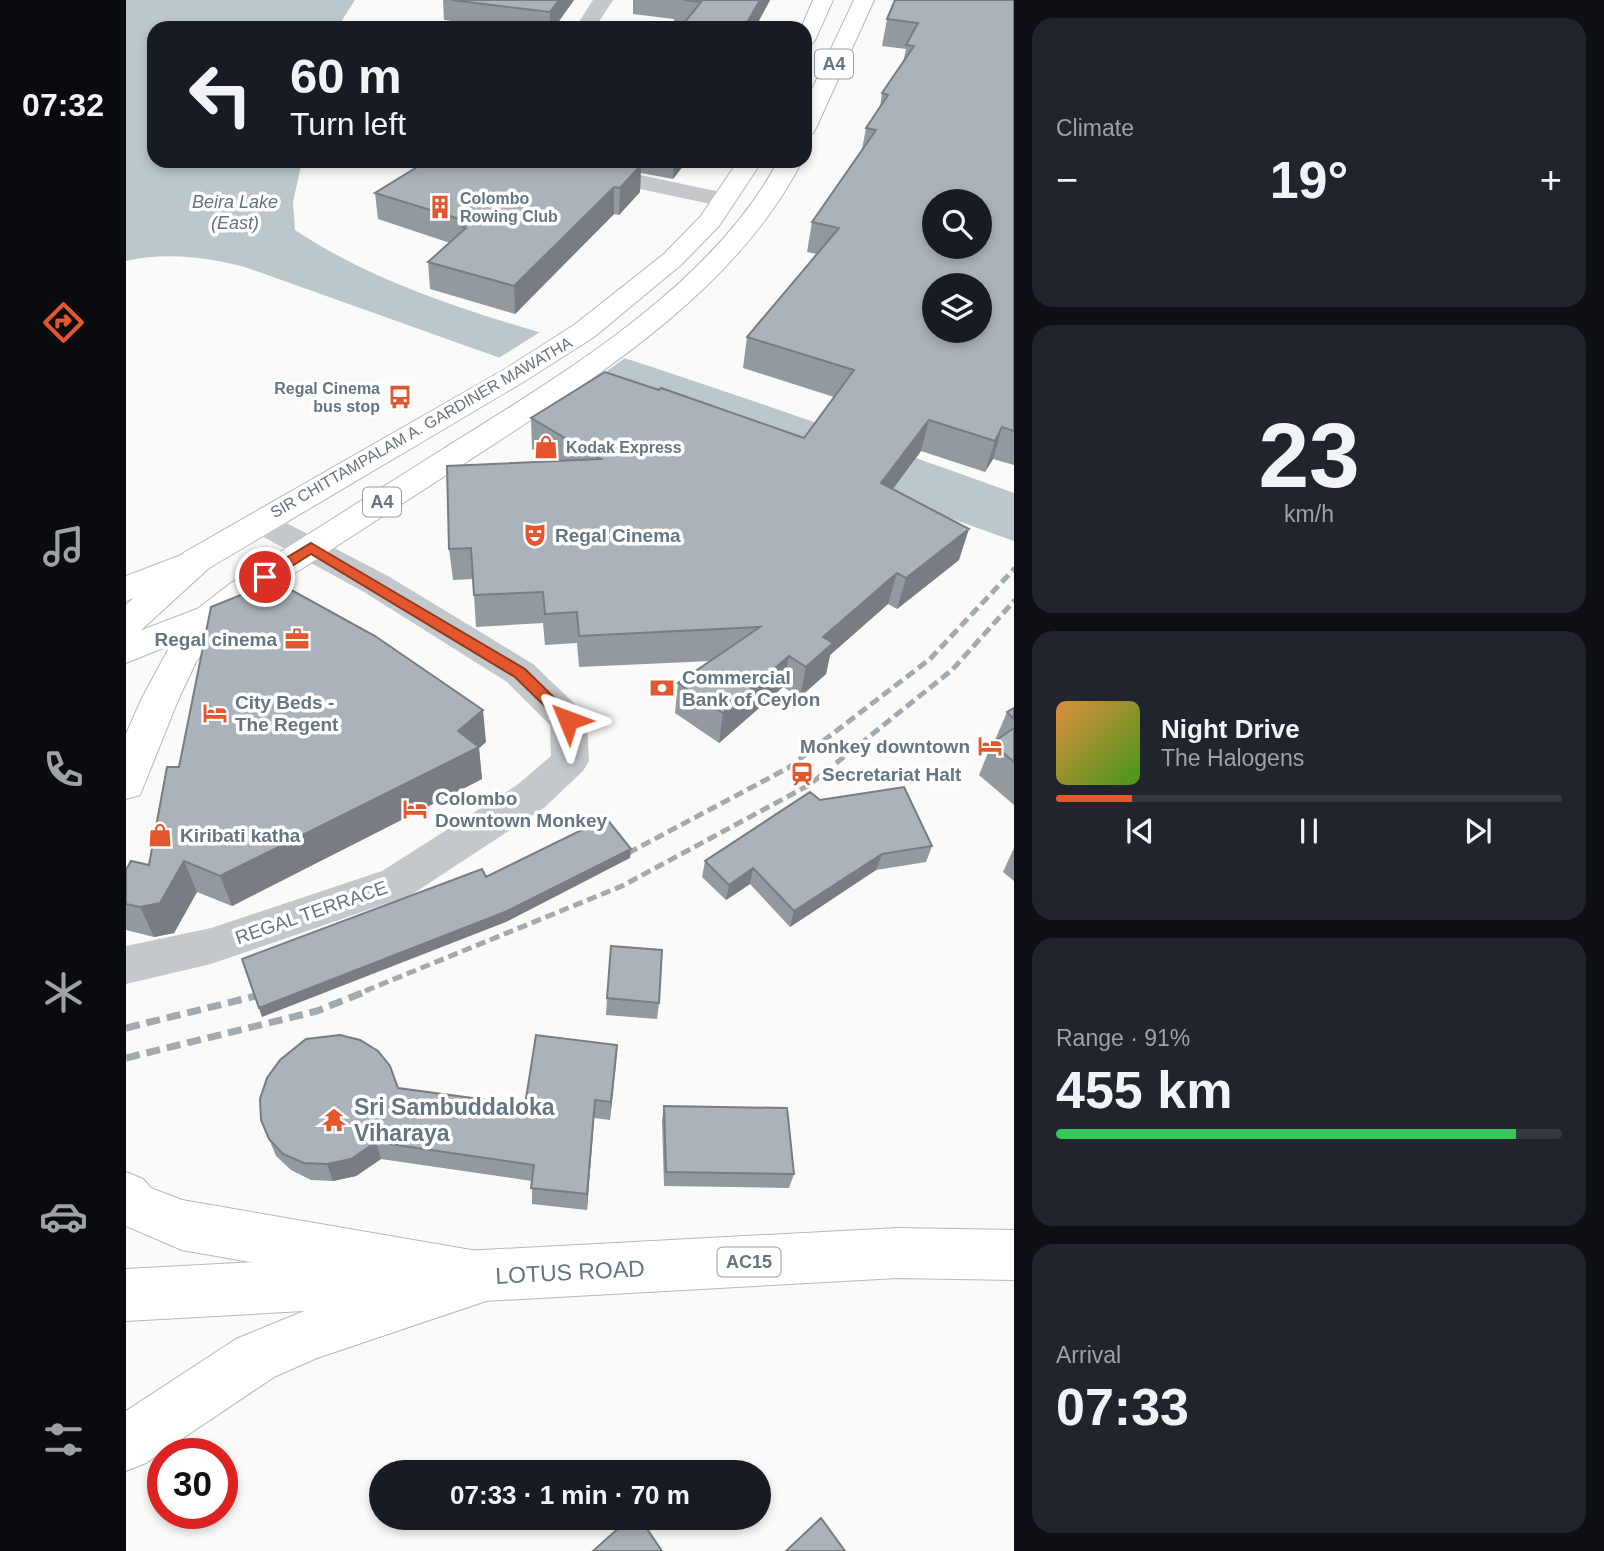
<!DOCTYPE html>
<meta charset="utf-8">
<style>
body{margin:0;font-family:Arial,sans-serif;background:#20242c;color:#f1f3f6;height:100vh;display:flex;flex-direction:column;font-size:26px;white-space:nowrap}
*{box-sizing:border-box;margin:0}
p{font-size:23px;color:#9ea1a6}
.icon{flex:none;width:38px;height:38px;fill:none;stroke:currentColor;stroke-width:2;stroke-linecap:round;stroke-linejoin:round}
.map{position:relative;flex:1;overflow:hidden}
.drawer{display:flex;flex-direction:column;gap:18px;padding:18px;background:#0d0f14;width:590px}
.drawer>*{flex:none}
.top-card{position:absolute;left:21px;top:21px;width:665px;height:147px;border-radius:21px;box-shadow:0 4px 10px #0003;background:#171b24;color:#f1f3f6;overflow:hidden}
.tools{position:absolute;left:796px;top:189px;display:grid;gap:14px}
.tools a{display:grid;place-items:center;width:70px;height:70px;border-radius:50%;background:#171b24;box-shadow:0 4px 10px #0003;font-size:35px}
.speed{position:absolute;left:21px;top:1438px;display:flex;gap:14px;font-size:35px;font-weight:700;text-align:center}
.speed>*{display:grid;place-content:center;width:91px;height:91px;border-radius:50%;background:#171b24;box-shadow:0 4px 10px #0003;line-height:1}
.speed .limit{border:10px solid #d22;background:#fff;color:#111}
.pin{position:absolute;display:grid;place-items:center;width:60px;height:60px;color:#fff;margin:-30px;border:4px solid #fff;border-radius:50%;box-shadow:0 2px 7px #0007}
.me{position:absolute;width:77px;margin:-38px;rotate:314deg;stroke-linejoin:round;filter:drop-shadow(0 0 5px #0008)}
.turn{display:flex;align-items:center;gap:24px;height:147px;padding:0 28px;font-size:32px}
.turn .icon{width:91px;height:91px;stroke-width:2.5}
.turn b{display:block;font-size:49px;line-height:60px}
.big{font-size:52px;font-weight:700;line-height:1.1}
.drawer .widget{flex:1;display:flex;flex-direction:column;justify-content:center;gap:10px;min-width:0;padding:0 24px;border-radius:21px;background:#20242c}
.drawer .dial{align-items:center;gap:0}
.dial b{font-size:91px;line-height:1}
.song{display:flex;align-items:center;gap:21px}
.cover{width:84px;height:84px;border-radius:10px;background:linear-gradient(135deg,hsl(30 70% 55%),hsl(100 70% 35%))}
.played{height:7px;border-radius:4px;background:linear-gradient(90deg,#e4572e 15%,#363941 15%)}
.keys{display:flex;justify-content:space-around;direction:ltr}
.heat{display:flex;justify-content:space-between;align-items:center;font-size:38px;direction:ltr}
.charge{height:10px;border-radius:5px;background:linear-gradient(90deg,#34c759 91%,#363941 0)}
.trip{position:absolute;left:243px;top:1460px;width:402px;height:70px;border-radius:35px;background:#171b24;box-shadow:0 4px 10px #0003;font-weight:700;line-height:70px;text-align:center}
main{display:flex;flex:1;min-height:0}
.tabs{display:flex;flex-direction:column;width:126px;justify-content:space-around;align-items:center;background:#090b0e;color:#9ea1a6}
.tabs .icon{width:49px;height:49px}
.tabs .selected{color:#e4572e}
.tabs b{font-size:32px;color:#f1f3f6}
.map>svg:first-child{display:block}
</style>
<main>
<nav class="tabs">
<b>07:32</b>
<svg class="icon selected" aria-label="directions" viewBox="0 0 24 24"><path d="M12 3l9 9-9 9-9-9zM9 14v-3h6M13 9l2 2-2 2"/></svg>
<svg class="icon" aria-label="music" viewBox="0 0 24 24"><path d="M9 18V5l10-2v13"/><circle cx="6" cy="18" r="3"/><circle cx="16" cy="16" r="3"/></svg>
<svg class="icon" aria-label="phone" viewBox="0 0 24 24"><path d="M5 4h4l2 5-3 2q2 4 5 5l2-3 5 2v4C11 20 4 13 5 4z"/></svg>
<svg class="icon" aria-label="climate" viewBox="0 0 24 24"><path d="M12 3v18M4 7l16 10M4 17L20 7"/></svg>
<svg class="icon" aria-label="car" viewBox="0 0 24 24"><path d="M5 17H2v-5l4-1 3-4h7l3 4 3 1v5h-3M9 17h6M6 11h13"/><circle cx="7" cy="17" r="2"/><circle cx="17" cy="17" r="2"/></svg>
<svg class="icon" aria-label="filters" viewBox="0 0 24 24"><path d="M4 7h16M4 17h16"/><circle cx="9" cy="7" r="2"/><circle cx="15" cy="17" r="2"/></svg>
</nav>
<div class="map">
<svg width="889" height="1551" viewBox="0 0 889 1551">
<rect width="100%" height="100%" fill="#fafaf8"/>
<!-- water -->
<path fill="#bbc7cb" d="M0,0H229L211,28H28V161H176L167,202L169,230C276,301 402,326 523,366C645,406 767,450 888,493V541L119,267C80,257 40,252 0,261Z"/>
<!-- pier -->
<path fill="#fafaf8" d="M417,330L502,356L454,390L368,361Z"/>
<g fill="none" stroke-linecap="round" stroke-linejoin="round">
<!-- major casing -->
<g stroke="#b5babe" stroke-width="2">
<path id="major" d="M71,549L83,552L88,560L83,568L0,601V576Z
M84,604L96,608L101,616L96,624L0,663V636Z
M772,1228L889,1230V1280L772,1278L0,1321V1269Z"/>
</g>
<!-- highway casing -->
<g stroke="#b4b9bd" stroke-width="2">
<path id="highway" d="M687,0H707L689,40L686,44L679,46V28H675Z
M728,0H748L690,128L687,133L679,135V104Z
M612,161H636L593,226L556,264L468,337L399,381L83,568L12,633L0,636V605L59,552L379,369L448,325L538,254L575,216Z
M652,161H676C608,295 461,383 339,463C269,508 199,554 129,599L98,623L70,662L53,698L14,795L0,799V734L16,698L43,648L70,610L105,583C176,538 246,494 317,449C434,376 586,286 652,161Z
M0,1172L17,1179L25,1188L56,1200L357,1252L375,1260L383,1278L375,1296L191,1358L148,1377L20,1463L0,1471V1411L110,1339L188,1307L255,1285L56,1250L0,1226Z"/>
</g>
<!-- minor -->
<path fill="#c3c8cc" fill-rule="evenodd" d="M467,0H487L469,28H449Z
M403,161H448L599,193L608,195L611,200L608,205L599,207L415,168L407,166Z
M134,512L145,515L262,576L407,664L455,710L461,720L463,761L457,771L419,807L285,895L85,964L0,984V946L85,928L256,871L391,785L425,756L424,725L381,682L238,592L123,529L118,522L123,515Z"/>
<!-- major -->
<use href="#major" fill="#fff" fill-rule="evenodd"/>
<!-- highway -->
<use href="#highway" fill="#fff" fill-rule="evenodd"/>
<!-- rail-far1 -->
<path stroke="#a2aab0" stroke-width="5" stroke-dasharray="10 5" stroke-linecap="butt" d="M489,860L662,768L804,659L889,568
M239,991L496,886L683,785L826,670L889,600"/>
<!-- rail -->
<path stroke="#a2aab0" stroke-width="7" stroke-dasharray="14 7" stroke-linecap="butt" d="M0,1028L146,992
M0,1058L191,1011L243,990"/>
</g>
<!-- wall -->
<path fill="#929a9f" d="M317,0H448L428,28H384L318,20Z
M507,0H644L629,28H554L557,24L548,23V19L507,14Z
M888,0V465L867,459L859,472L795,451L767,489L833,560L771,609L762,604L704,655L700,674L674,697L657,687L593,743L549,713L552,683L585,661L453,667L451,643L419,645L417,623L350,627L347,579L327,580L323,549L426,461L406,449L405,418L678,438L708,397L617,368L621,337L691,254L681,252L686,222L736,149L740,128L754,107L756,93L777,63L780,49L756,46L761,19Z
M301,161H561L547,179L515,173L514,192L493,215L488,214L389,314L304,289L302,262L324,243L252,219L249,193Z
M888,708V805L853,775L866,743L869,740L881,712Z
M360,742L353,748L356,779L106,906L71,892L48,933L28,937L0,930V870L23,865L53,767Z
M694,800L806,846L800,862L750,870L664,927L624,884L600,900L576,877L579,861Z
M888,848V881L877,872Z
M481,998L533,1003L531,1019L480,1015Z
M491,1045L484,1120L468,1118L461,1210L406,1204V1181L255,1159L230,1176L207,1181L185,1180L165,1170L150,1156L143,1139L272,1088L399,1105Z
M538,1106L668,1174L663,1188L538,1186L536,1121Z"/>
<!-- shaded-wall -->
<path fill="#777d82" d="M433,0H448L428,28H424V12Z
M634,0H644L629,28H618Z
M548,161H561L547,179Z
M515,165L514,192L493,215L494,188Z
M488,187V214L389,314L388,286Z
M803,420L795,451L748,514L755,483Z
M876,427L867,459L859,472L869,441Z
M843,529L833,560L771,609L780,578Z
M771,573L762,604L704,655L700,674L674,697L680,667L697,637Z
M663,656L657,687L593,743L597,713Z
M357,710L360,742L353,748L356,779L106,906L94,876L332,731Z
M505,849L504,858L380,922L136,1017L133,1008Z
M756,854L750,870L664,927L668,911Z
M58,861L71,892L48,933L28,937L14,907Z
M627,868L624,884L600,900L603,885Z
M491,1045L490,1064L484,1120L485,1102Z
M469,1100L468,1118L461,1210V1194Z
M250,1142L255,1159L230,1176L207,1181L201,1164Z"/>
<!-- building -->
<path fill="#aab3b9" stroke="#777d82" stroke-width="2" fill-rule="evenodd" d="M325,0H433L424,12Z
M558,0H634L618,28H554L575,2Z
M769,0H888V431L876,427L869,441L803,420L755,483L843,529L780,578L771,573L697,637L707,643L680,667L663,656L597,713L552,683L634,627L453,636L451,612L419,614L417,592L348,595L345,548L323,549L321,466L475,459L405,418L479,372L533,390L535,388L678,438L728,370L621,337L713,228L686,222L750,130L740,128L762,95L756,93L788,46L780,45L792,23L761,19ZM808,201H854V247H808ZM808,285H854V331H808Z
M301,161H495L515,165L494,188L488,187L388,286L302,262L340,228L337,227L343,222L249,193Z
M149,581L249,636L357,710L332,731L353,747L94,876L58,861L34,903L14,907L0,904V870L5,861L23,865L41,767H53L85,607Z
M888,708V719L881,712Z
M888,728V762L866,743Z
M778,787L806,846L756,854L668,911L627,868L603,885L579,861L684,792L694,800Z
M480,818L505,849L379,912L133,1008L116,959L356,869L360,877Z
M485,946L536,950L533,1003L481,998Z
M214,1035L234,1040L252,1051L264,1066L272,1088L399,1105L410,1035L491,1045L485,1102L469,1100L461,1194L405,1188L408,1165L250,1142L225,1159L201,1164L178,1163L157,1154L143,1139L135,1120L134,1099L141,1078L154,1060L180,1039Z
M538,1106L661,1108L668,1174L540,1172Z
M505,1517H513L536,1551H467Z
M695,1518L719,1551H660Z"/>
<!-- route -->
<path fill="#e4572e" stroke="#94391e" stroke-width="2" d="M185,543L399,669L447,716L450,720L447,724H437L389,677L185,554L144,580H135V573Z"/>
<!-- icons -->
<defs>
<g id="building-bare" transform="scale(1.89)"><path d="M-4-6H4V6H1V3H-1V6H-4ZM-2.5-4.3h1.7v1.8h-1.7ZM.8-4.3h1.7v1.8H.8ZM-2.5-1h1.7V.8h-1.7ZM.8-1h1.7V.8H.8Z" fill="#e4572e" stroke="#fff" stroke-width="2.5" paint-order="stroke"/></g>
<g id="bus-bare" transform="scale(1.89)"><path d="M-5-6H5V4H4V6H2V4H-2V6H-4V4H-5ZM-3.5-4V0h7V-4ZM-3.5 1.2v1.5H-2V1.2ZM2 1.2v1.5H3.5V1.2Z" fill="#e4572e" stroke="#fff" stroke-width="2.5" paint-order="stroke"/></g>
<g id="shop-bare" transform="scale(1.89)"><path d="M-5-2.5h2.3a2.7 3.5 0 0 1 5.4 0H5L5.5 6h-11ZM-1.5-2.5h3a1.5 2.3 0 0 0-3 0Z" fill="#e4572e" stroke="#fff" stroke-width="2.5" paint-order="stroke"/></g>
<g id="theatre-bare" transform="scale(1.89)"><path d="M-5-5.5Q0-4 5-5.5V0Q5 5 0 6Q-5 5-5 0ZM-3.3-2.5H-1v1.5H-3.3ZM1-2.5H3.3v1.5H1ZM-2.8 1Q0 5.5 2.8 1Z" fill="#e4572e" stroke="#fff" stroke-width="2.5" paint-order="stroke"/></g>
<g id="office-bare" transform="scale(1.89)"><path d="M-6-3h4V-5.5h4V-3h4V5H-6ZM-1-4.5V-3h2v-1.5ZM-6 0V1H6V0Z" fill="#e4572e" stroke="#fff" stroke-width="2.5" paint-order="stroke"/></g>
<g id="bank-bare" transform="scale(1.89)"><path d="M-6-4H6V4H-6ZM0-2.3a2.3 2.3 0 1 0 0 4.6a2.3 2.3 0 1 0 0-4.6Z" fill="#e4572e" stroke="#fff" stroke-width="2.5" paint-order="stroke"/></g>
<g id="hotel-bare" transform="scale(1.89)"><path d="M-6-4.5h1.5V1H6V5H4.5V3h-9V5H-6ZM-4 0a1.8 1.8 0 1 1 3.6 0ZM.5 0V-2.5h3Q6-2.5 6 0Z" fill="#e4572e" stroke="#fff" stroke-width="2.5" paint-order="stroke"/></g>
<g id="station-bare" transform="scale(1.89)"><path d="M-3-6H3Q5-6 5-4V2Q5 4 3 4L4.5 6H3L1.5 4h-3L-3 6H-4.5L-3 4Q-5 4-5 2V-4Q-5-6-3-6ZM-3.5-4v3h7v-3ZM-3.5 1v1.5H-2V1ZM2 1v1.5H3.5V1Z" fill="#e4572e" stroke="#fff" stroke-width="2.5" paint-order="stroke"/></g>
<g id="temple-bare" transform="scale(1.89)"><path d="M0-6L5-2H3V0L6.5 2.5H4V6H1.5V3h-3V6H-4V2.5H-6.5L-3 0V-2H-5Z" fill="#e4572e" stroke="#fff" stroke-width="2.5" paint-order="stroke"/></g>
</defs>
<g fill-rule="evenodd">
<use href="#building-bare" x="314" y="207"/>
<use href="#bus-bare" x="274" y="397"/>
<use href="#shop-bare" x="420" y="447"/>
<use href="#theatre-bare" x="409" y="535"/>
<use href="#office-bare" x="171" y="639"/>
<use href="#bank-bare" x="536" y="688"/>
<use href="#hotel-bare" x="89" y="713"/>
<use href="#hotel-bare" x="864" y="746"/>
<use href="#station-bare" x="676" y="774"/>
<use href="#hotel-bare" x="289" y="809"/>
<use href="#shop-bare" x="34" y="835"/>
<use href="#temple-bare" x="208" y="1120"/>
</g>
<g text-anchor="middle" stroke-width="7" stroke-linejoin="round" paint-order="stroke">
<!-- far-poi labels -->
<g font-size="16" font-weight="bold" fill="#657683" stroke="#fff" text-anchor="start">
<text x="334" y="204">Colombo<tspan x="334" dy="18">Rowing Club</tspan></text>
<text x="254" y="394" text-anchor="end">Regal Cinema<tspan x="254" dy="18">bus stop</tspan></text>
<text x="440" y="453">Kodak Express</text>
</g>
<!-- far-street labels -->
<g font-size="16" fill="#657683" stroke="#fff">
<text transform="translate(295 427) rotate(-30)" y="6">SIR CHITTAMPALAM A. GARDINER MAWATHA</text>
</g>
<!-- shield labels -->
<g fill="#fff" stroke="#939fa8" stroke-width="2">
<rect x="689" y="49.5" width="38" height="29" rx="5"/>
<rect x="237" y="487.5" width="38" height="29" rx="5"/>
<rect x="591.5" y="1247.5" width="63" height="29" rx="5"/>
</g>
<g font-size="18" font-weight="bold" fill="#657683">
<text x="708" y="70">A4</text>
<text x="256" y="508">A4</text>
<text x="623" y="1268">AC15</text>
</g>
<!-- far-water labels -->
<g font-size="18" font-style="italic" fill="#60757c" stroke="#fff">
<text x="109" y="208">Beira Lake<tspan x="109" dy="21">(East)</tspan></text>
</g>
<!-- poi labels -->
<g font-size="19" font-weight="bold" fill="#657683" stroke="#fff" text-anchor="start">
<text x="429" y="542">Regal Cinema</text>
<text x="151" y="646" text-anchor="end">Regal cinema</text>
<text x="556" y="684">Commercial<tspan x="556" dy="22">Bank of Ceylon</tspan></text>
<text x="109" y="709">City Beds -<tspan x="109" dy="22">The Regent</tspan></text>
<text x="844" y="753" text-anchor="end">Monkey downtown</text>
<text x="696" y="781">Secretariat Halt</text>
<text x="309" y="805">Colombo<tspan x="309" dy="22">Downtown Monkey</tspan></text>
<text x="54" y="842">Kiribati katha</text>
</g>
<!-- street labels -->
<g font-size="19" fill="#657683" stroke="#fff">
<text transform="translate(185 912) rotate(-19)" y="7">REGAL TERRACE</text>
</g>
<!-- near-poi labels -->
<g font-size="23" font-weight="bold" fill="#657683" stroke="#fff" text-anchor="start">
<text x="228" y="1115">Sri Sambuddaloka<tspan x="228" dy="26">Viharaya</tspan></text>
</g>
<!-- near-street labels -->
<g font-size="23" fill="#657683" stroke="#fff">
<text transform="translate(444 1272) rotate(-3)" y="8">LOTUS ROAD</text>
</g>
</g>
</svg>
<div class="tools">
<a><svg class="icon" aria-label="search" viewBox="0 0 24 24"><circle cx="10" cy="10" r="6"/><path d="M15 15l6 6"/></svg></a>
<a><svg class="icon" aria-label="layers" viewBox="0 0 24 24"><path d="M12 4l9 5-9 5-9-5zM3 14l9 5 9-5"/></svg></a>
</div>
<div class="speed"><div class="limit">30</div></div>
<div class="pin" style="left:139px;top:577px;background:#d93025"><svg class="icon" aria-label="arrive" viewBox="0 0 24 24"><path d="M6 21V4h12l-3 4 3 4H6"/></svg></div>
<svg class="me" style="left:442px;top:720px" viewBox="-20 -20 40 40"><path d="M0-17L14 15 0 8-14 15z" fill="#e4572e" stroke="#fff" stroke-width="4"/></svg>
<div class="trip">07:33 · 1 min · 70 m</div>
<div class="top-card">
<div class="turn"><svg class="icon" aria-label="left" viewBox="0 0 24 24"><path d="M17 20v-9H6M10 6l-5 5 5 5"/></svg><div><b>60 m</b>Turn left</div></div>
</div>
</div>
<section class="drawer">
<div class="widget"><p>Climate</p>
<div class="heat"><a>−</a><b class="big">19°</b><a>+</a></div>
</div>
<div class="widget dial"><b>23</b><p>km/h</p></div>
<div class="widget">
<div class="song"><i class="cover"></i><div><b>Night Drive</b><p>The Halogens</p></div></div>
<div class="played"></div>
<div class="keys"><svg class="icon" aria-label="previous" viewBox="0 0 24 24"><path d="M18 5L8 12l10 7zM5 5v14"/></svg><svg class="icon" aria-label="pause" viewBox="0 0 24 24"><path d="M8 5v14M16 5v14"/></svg><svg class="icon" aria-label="next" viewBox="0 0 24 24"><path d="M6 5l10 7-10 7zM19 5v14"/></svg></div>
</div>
<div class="widget"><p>Range · 91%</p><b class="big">455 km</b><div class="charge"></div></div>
<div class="widget"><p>Arrival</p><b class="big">07:33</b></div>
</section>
</main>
